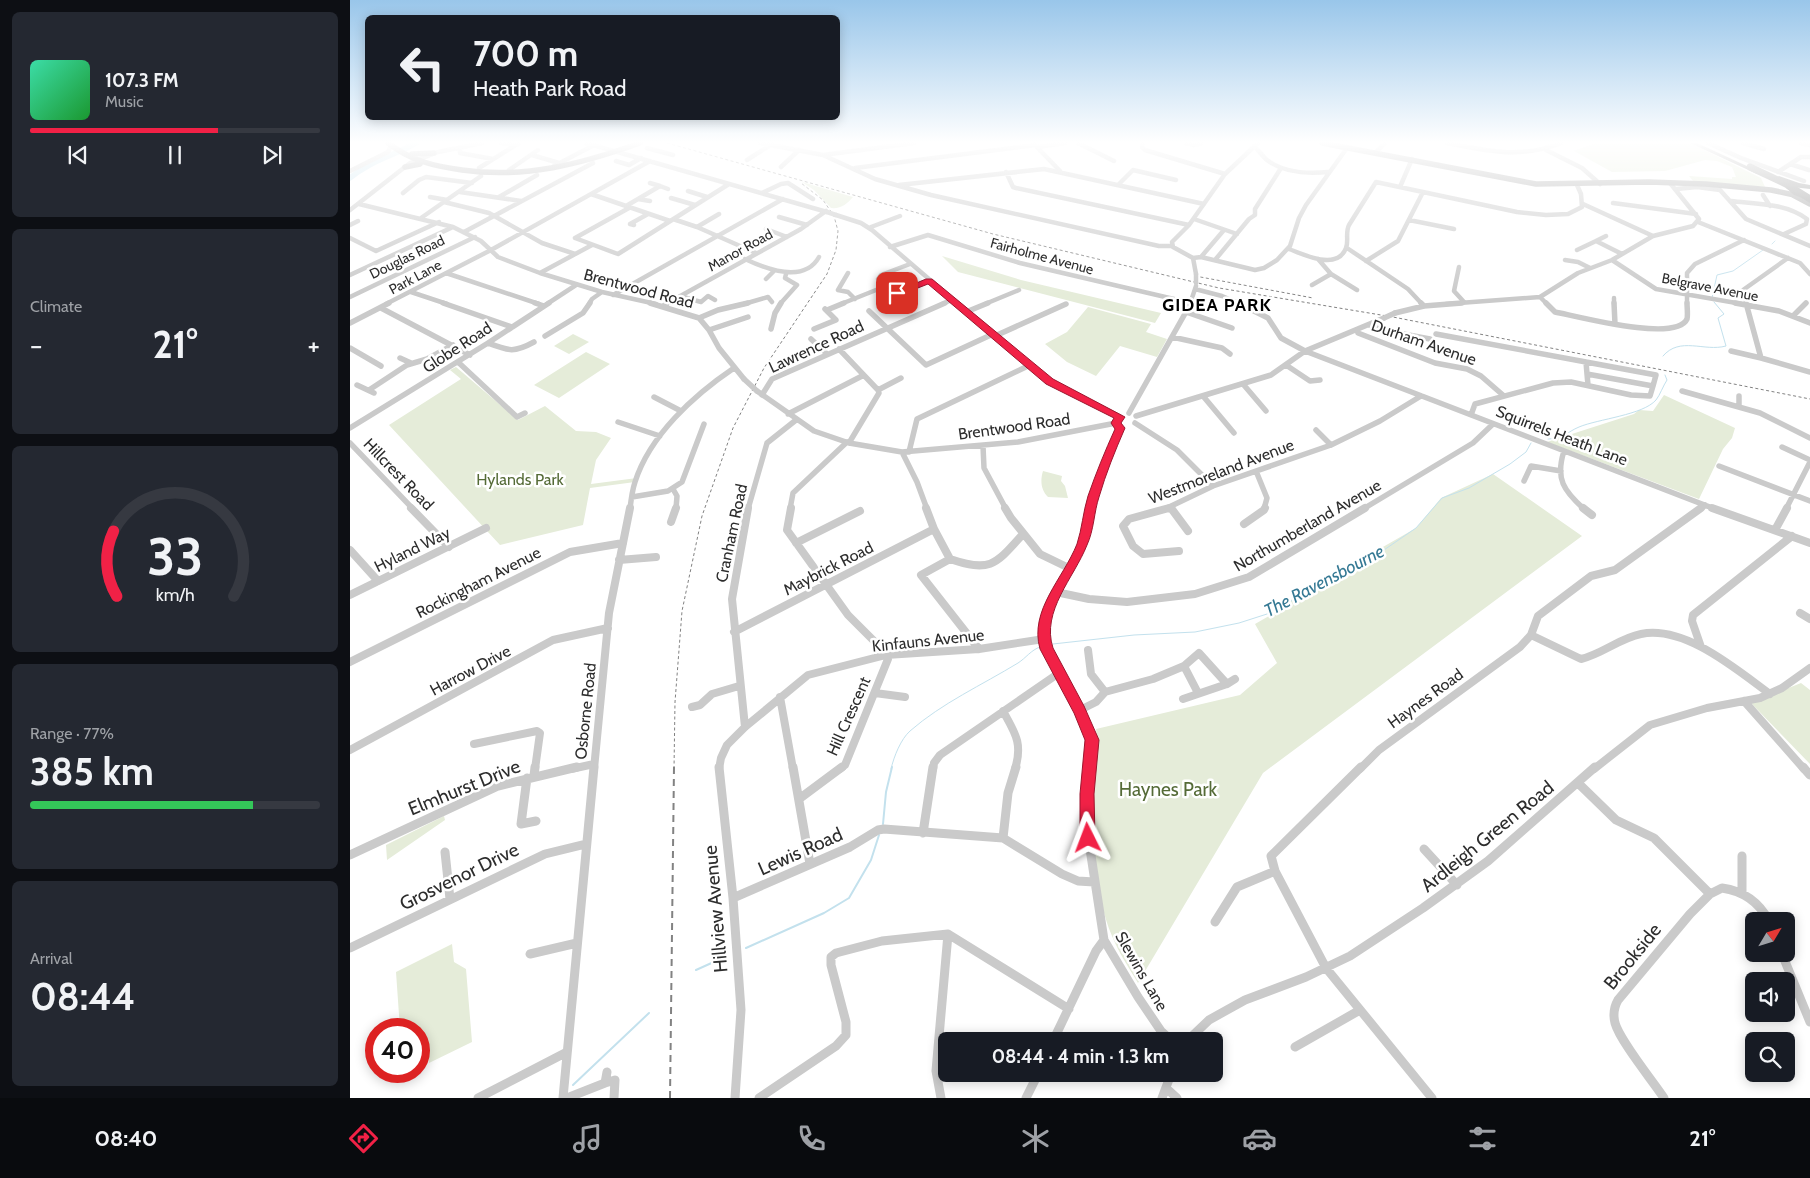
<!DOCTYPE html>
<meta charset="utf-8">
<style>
body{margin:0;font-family:Cabin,sans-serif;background:#242831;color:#f1f3f6;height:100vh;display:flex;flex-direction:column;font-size:19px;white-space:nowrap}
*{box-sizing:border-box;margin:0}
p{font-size:16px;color:#9ea1a6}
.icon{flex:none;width:28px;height:28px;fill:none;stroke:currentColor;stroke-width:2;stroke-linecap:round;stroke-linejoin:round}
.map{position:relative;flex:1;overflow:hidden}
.panel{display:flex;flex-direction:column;gap:12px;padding:12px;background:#0d0f14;width:350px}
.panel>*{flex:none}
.hud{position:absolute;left:15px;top:15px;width:475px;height:105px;border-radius:8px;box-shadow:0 2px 12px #0003;background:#171b24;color:#f1f3f6;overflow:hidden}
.needle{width:32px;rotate:52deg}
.fabs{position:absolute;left:1395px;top:912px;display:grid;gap:10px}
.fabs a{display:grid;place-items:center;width:50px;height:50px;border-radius:8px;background:#171b24;box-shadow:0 2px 12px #0003;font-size:25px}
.speed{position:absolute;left:15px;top:1018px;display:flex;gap:10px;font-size:25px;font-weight:700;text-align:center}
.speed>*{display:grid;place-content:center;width:65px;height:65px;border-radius:50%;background:#171b24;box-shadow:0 2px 12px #0003;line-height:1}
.speed .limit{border:8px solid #d22;background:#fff;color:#111}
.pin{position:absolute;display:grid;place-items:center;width:42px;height:42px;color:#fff;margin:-21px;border-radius:10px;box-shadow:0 2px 8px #0006}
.me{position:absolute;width:55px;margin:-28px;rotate:357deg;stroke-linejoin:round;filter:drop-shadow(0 0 4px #0008)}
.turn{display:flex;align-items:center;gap:18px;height:105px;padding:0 25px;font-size:22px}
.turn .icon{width:65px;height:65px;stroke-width:2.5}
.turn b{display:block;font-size:35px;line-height:42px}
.big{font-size:38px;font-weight:700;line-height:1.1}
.panel .widget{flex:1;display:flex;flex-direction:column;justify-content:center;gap:8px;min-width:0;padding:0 18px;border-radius:8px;background:#242831}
.panel .dial{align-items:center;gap:0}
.dial svg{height:130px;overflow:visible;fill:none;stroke:#363941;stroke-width:7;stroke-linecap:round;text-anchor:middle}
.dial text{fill:#f1f3f6;stroke:none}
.song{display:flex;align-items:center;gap:15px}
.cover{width:60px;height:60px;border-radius:8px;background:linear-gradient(135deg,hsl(160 70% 55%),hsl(130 70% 35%))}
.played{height:5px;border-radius:2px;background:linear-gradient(90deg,#f12146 65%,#363941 65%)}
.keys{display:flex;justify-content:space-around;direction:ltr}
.heat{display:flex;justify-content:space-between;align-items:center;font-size:28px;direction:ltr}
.charge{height:8px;border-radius:4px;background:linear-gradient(90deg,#34c759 77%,#363941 0)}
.trip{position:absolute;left:588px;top:1032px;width:285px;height:50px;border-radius:8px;background:#171b24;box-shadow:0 2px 12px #0003;font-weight:700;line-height:50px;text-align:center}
.tabs{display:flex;height:80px;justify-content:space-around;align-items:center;background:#090b0e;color:#9ea1a6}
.tabs .icon{width:35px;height:35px}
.tabs .active{color:#f12146}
.tabs b{font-size:22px;color:#f1f3f6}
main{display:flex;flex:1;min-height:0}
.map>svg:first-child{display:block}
</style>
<main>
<section class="panel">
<div class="widget">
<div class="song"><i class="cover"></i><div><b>107.3 FM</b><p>Music</p></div></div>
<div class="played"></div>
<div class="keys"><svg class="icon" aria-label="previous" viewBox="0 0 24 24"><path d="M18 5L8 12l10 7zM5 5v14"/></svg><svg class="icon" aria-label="pause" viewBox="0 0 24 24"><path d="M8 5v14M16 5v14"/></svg><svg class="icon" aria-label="next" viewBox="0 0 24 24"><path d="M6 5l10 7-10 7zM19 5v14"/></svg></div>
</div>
<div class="widget"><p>Climate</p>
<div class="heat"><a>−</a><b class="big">21°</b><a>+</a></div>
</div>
<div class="widget dial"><svg viewBox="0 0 100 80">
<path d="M14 69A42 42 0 1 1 86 69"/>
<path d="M14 69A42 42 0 0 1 12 29" stroke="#f12146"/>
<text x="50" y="56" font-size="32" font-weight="700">33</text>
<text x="50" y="72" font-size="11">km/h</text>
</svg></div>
<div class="widget"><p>Range · 77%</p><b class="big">385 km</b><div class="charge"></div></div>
<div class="widget"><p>Arrival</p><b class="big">08:44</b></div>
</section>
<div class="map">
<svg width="1460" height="1098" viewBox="0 0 1460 1098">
<rect width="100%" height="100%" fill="#fff"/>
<!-- green -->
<path fill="#e5ecd9" d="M1245,143H1340L1411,178L1415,187L1343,181L1339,176L1382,179V177H1386L1382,167L1367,161L1355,160L1315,171L1262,172L1224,151Z
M452,182L503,197C497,204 491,209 481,208L464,190Z
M592,256L671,280L811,313L805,323L608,272Z
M738,307L801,324L796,332L817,339L807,357L770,346L746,376L717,362L695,344L717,332Z
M223,334L239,342L219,354L204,346Z
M236,352L260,364L209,398L184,385Z
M106,367L168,420L195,406L226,431L246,432L261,438L246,460L241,484L287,478L285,482L240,488L233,525L150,545L39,425L111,379L100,370Z
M1314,395L1385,428L1382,438L1373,449L1349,499L1197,442L1284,414L1289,410L1303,411Z
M693,471L712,476L711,481L715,486L718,498L698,497C691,490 690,481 693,471Z
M1143,474L1232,536L913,773L788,983C779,968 769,953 762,936C745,896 743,841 743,797C743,774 750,752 746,729L890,695L927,663L905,624L924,613L930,606L1066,528L1091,498Z
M1451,683L1460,690V764L1401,703Z
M94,816L95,820L37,860L36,845Z
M102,944L104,962L116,969L122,1042L79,1063L77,1044L69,1048V1029H50L46,972Z"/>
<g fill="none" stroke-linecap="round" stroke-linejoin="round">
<!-- stream-far1 -->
<path stroke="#c3e1ed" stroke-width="1" d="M1422,244L1425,241
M1362,298L1367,275L1383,271L1413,250
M1313,356C1330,336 1354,352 1376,346L1368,318L1374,314L1364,302
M1198,439C1213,439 1217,432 1229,427C1248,419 1293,415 1306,400C1310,395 1313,386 1317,380L1315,375
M703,644L784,635L845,632L889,623L917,614L1031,552L1066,528L1092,498L1119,488L1160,464L1176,452L1181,443
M541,769C544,756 551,739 560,731C592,703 632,685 668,663C676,658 681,650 690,647"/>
<!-- stream -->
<path stroke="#c3e1ed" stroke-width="2" d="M533,824L536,792L542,767
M396,948L474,913L499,898L521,860L529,835
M346,970L377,956
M223,1085L299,1013"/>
<!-- river -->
<path stroke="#c3e1ed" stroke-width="5.5" d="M0,178C20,161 43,156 66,143"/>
<!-- minor-far3 -->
<path stroke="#cacaca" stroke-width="4.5" d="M151,143L165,145
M236,143L477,212
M410,143L473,155L525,179L581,195L809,246H822
M683,143L710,171
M728,143L764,161
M792,143V147L795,150L875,174
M836,143L844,145L851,143
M1097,143C1138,151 1170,159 1211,143
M1358,143L1391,158L1454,181
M1393,143L1414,149
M1451,143L1460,145
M904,146C909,150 912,156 917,160C934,173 958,174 978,172
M110,147V153L143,159
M688,147L715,143
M297,148L323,155
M1196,150L1232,168L1250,184
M1026,152L1035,143
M182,155L209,163
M473,155L564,143
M397,160L422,144
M266,161L279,165L291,158
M1440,164L1459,170
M204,166L244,145
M431,167L449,150
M129,168L169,143
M505,168L685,145
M159,170L188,150
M0,171L38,152L41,146
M656,172L663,187L666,188L839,225
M1428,172L1451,157H1460
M549,185L694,169L854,204
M768,185L783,170L826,180
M310,186L318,189
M1050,187L1062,159
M1326,189L1347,187L1370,190L1396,219L1460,246
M338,191L357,197
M110,192L171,201
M53,193L69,180L76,177L122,183
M412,193L431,184L438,183L463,199
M241,194L320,221
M1413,195L1420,206
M80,197L97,200
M149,197L187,175
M321,198L345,205
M288,199L310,186L300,183
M1381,201C1407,204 1435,203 1457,219L1456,224L1434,234
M94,202L139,213L192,243L225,254
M1263,203L1346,214
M9,204L103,227L131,241L148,257L190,273L252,292L306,304
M1233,204L1303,236
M276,206L288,199L300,201
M0,210L60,163L88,152L132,143
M486,215L511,223L522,230L608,304
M429,217L457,225
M71,218L131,176
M323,219L347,227L406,253
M844,219L887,234
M1059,220L1104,229
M1348,222L1450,263L1460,274
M0,225L8,221
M284,225L280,224L298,214
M347,227L369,214
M521,227L550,216
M416,229L437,237
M114,232L243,163
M0,238L26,251L89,222
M225,238L268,254L379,184
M225,238L279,208
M1246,241L1256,236
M540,247L578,235L670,263L841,303
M997,248L1058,289L1072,304
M939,249C955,255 987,271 996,248C999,241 995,233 999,225L1026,182L1167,212L1196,215L1218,214L1232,207L1231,194L1227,185
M1227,250L1246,241L1272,254
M851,257L874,230
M843,258L851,257L905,270L914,268L927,260L940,246L949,218L956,205L997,148
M395,259C416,269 454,284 469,257
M968,259L981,274L1007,290
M865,260L899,219L905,215V209L931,168
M1215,260L1228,262L1240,268
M1262,260L1306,289L1392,304
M1016,261L1048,241L1073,192
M560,264L531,275L528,279L542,292L547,293L579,280
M1109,267L1104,291L1114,302
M96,273L189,304
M190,273L242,245
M498,273L488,290L498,292L505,299
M846,274L843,258L823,247L822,242L839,225L875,174L908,143
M0,275L103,227
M416,279L424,271
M962,285L981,274
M845,289L872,296L891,304
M61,292L97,304
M263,295L433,199
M330,296L351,302L358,296L365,300
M0,297L125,237
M1190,297L1197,304
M1264,298V304
M36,304L141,250L300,161
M197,304L226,285
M239,304L242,299L252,292
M316,304L451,229L476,211
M394,304L418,297L422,302
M430,304L447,285L435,278L436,274
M491,304L536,286
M592,304L602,300
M635,304L669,290
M840,304L846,286
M1096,304L1190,297L1228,273L1262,260L1303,236L1343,226L1349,219L1320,183
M1337,304V273L1345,264L1394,240
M1397,304L1393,290L1438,258"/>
<!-- minor-far2 -->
<path stroke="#cacaca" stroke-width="5.5" d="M93,303L162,327
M185,303L194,306
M300,303L349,318L359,330L369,348L394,379
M607,303L699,381L770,417
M888,303L918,318L931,338L955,351L1365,509
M1071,303L1074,306
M1196,303L1205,312C1226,316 1326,343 1337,319C1338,315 1337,307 1337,303
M1264,303L1265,324
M1385,303L1429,311L1460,323
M1396,303L1411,358L1460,372
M313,306L318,303
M31,308L120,355
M477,310L494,303
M519,311L576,365L643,334
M616,312L638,303
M836,312L882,328
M1045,313L1074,306L1112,303
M1443,316L1456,303
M349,318L368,310L398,303
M0,323L39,303
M1019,325L1032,330L1080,339
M421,329L425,313L431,303
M464,329L486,320L475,309
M359,330L398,317
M1008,333L1085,363L1117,369L1131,376L1154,396
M1086,334L1236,362L1237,374
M195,336L233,313L240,303
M645,336L716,304
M822,337L872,348L880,354
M461,339L477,354
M138,343C159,351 164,353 184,342
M0,348L31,366
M489,349L528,390
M1381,351L1411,358
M50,358L61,363
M108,362L167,417L175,413
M1236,362L1306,375L1303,386
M936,365L960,381L970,380
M893,384L916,411
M7,385L24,393
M19,390L57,365L77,359L103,345
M407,391L464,431L499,443L552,452L668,442L766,423
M1332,391L1410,413L1460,438
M412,395L422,379L595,303
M853,396L884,433
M1389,396V406
M304,397L331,411
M779,413L841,303
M438,414L514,375
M1121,415L1125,404L1203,383L1221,382L1281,395L1300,396L1303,386L1237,374L1238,385
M786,416L921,375L955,351L1034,318
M268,422L310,436
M785,423L827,450L863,486
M0,428L138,343L199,303
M966,430L981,445
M0,443L63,509
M499,443L529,393L528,390L551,378
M633,446L634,468L656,509
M1432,447L1460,460
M1214,451C1205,479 1214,491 1234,509
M552,452L567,482L577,509
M559,452L567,419L680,365
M1369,466L1460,501
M906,471L917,498L914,509
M1174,481L1181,466L1211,471
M323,489L327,496L326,509
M282,497L318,491L332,482L354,424
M821,507L822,509
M280,509C281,500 282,491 285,482C300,435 344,395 384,368
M398,509L417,443L446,420
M440,509L443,493L497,442
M740,509L757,458L770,428
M815,509L863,486L981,445L1030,421L1071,396
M1013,509L1123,443L1143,424
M1350,509L1355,505
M1436,509L1460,462"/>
<!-- minor-far1 -->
<path stroke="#cacaca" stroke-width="8" d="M61,508L99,547
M441,508L437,530L498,615L532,649L538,659L495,765L490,769
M576,508L584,529L600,559C641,573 646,564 673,534
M655,508L661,518L690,554L721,569
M819,508L779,519L773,526L783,546L793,554L829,551
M821,508L838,531
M1233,508L1242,515
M1362,508L1460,543
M321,522L326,508
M894,524L914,510L915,508
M1425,530L1437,508
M446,543L510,511
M0,550L28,581
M600,559L571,575L629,649
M269,560L306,557
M706,592L739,599L777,602L845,594L899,577L1015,508
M0,595L136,528
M1450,613L1460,619
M384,632L584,529
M1181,635L1231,659C1252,654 1270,638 1291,634C1335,625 1387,670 1420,694
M1351,647L1342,621L1343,615L1442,536
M738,650L741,674L755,692
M0,662L220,552L273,543
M834,666L848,693
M525,693L555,697
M430,697L443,769
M833,699L877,684L885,679
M1394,701L1454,769
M342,707L350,705L362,694L389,686
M730,710L746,702L755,692L803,679L834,666L849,653L877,684
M653,711C665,733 673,743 665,769
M395,727L382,599L398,508
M124,744L187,731L190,733L185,769
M0,750L203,640L258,628
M221,769L244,764
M244,769L259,613L280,508
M369,769L371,758L377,745L395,727L458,675L536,655L629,649L694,639
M583,769L584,763L590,755L709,673
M740,769L742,740L738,728L697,649L693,634L698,610L732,544L741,508
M1010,769L1029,750L1170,647L1181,635L1188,616L1241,576L1265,570L1351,508
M1244,769L1300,725L1357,708L1410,698L1432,688L1460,668"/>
<!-- minor -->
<path stroke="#cacaca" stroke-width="9" d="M369,767L383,898L391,1010L385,1098
M443,767L460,864
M740,767L736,823L754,940L788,997L811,1031L822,1041
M1011,767L921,856L925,871L976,968L1082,1098
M1453,767L1460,775
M184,776L185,767
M177,778L171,824L186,821
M1228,783L1266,820L1304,838L1360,894L1372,888C1393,891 1409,902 1419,921
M449,799L492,767
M573,833L583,767
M653,838L658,793L666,767
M1074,849L1107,885
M95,852L100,899
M0,855L148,786L227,767
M1392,856V893
M383,898L500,847L528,830L534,829L653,838L712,874L728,881L744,882
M865,922L887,887L925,871
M0,948L195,854L236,844
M180,954L227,943
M1432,954L1460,1022
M703,1041L746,951L754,940
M837,1041L859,1020L895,1000L956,977L1000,956L1073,908L1138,861L1245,767
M945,1047L1010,1010
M257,1072L255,1083L265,1080L264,1098
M816,1088L827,1098
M128,1098L217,1052
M213,1098L244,767
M217,1098L255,1083
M409,1098L486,1046L496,1035V1022L481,965V957L486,953L532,941L598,934L719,1009
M591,1098L586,1071L598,934
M676,1098L688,1074
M812,1098L821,1074
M1314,1098C1302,1080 1270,1041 1265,1023C1263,1015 1264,1007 1268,1000L1340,914L1360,894"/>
<!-- major -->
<path stroke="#a5a5a5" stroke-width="5.5" d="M38,143C61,161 84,166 112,170C175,179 231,164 290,143
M972,143L1186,184L1299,182L1356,184L1421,190L1449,196
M62,154L84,153
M55,167L70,164
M1443,195L1460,204"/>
<!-- highway -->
<path fill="#949494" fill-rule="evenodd" d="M1340,143H1347L1412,173L1407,174Z
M1429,176L1449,183L1460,185V189L1442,187L1448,193L1460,196V200L1444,195L1436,188L1439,186V184L1427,179L1426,178Z"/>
<!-- rail-far1 -->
<path stroke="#828282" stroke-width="1" stroke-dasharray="3 2.5" stroke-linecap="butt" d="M317,143L643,234L869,288L1043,317L1460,399
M845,276L963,298
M324,769L325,702L332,611L352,516L383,428L414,368L477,274L486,250L488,231L484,216L473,200L451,183"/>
<!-- rail -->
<path stroke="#828282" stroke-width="2" stroke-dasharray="7 5" stroke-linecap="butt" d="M320,1098L324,767"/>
<!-- minor-bridge-far1 -->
<path stroke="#cacaca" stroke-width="4.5" d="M477,212L486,215
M846,274V283"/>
<!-- minor-bridge -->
<path stroke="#cacaca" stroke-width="5.5" d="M1034,318L1045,313
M394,379L407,391"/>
<!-- highway-bridge -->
<path stroke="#949494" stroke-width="7" d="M1400,167L1436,184L1460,199"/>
</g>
<!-- sky -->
<linearGradient id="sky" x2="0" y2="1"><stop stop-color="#99c6ea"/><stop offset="0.48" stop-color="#fff"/><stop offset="1" stop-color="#fff" stop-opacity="0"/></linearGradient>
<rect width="1460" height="296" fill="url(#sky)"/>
<!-- route -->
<path fill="#f12146" stroke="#9d152e" d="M576,279H582L703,379L775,417L771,423L775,428C765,451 756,473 749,497C744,512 744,530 737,545C724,578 691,611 703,648L734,706L749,740L744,794L745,838L743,843L738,845L733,843L730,838V794L735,740L724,713L690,649C679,610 713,579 727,544C732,529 733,512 738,496C746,473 755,451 765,429L761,423L764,418L696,384L578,284L550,295L543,293Z"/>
<g text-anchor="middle" stroke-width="5" stroke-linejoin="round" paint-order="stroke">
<!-- far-street labels -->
<g font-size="14" fill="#2d2d2d" stroke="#fff">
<text transform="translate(390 250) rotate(-29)" y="5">Manor Road</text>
<text transform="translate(692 256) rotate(15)" y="5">Fairholme Avenue</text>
<text transform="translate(57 257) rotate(-26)" y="5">Douglas Road</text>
<text transform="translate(65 277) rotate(-28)" y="5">Park Lane</text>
<text transform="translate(1360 287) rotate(11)" y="5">Belgrave Avenue</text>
</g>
<!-- street labels -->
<g font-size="16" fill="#2d2d2d" stroke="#fff">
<text transform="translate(289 288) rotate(15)" y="6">Brentwood Road</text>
<text transform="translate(1074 342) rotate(19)" y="6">Durham Avenue</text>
<text transform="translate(466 346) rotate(-25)" y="6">Lawrence Road</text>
<text transform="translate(107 347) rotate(-33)" y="6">Globe Road</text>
<text transform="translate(664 426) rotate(-8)" y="6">Brentwood Road</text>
<text transform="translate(1212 435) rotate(21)" y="6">Squirrels Heath Lane</text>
<text transform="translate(871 471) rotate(-21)" y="6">Westmoreland Avenue</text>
<text transform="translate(49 474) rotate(46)" y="6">Hillcrest Road</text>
<text transform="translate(957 525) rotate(-30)" y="6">Northumberland Avenue</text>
<text transform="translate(381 533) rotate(-78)" y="6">Cranham Road</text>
<text transform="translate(62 549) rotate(-26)" y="6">Hyland Way</text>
<text transform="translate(478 568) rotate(-27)" y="6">Maybrick Road</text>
<text transform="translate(128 582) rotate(-27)" y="6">Rockingham Avenue</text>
<text transform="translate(578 640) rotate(-6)" y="6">Kinfauns Avenue</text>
<text transform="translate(120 670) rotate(-28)" y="6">Harrow Drive</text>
<text transform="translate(1075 698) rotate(-36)" y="6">Haynes Road</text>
<text transform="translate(235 711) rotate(-84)" y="6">Osborne Road</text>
<text transform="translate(498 716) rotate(-66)" y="6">Hill Crescent</text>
<text transform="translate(792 971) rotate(60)" y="6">Slewins Lane</text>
</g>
<!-- park labels -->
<g font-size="16" fill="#556b37" stroke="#fff">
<text x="170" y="485">Hylands Park</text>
</g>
<!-- far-district labels -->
<g font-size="18" font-weight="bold" letter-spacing="1" fill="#000" stroke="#fff">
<text x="867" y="311">GIDEA PARK</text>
</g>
<!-- water labels -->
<g font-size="18" font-style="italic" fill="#357994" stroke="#fff">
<text transform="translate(974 581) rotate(-28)" y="6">The Ravensbourne</text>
</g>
<!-- near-street labels -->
<g font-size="19" fill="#2d2d2d" stroke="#fff">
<text transform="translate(114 787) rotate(-22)" y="7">Elmhurst Drive</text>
<text transform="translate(1137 836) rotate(-39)" y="7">Ardleigh Green Road</text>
<text transform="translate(450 851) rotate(-24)" y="7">Lewis Road</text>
<text transform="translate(109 876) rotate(-26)" y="7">Grosvenor Drive</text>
<text transform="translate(365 909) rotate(-95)" y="7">Hillview Avenue</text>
<text transform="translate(1282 956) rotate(-51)" y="7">Brookside</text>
</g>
<!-- near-park labels -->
<g font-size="19" fill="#556b37" stroke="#fff">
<text x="818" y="796">Haynes Park</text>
</g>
</g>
</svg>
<div class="fabs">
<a><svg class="needle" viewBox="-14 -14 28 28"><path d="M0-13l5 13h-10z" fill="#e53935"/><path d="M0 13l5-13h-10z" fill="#9ea1a6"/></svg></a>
<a><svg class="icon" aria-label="sound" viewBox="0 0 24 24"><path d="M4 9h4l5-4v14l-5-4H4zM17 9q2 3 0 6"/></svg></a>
<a><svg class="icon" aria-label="search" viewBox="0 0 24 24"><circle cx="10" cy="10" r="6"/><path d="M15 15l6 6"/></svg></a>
</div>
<div class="speed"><div class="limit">40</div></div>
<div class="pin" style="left:547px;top:293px;background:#d93025"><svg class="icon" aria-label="arrive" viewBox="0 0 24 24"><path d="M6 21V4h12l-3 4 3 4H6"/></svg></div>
<svg class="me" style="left:738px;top:838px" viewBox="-20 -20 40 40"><path d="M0-17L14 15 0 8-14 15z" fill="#f12146" stroke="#fff" stroke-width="4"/></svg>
<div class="trip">08:44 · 4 min · 1.3 km</div>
<div class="hud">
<div class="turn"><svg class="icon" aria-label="left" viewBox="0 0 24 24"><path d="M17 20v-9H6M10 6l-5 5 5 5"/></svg><div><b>700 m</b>Heath Park Road</div></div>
</div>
</div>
</main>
<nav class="tabs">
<b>08:40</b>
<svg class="icon active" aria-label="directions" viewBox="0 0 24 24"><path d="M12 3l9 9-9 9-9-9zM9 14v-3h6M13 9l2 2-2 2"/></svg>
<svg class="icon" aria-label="music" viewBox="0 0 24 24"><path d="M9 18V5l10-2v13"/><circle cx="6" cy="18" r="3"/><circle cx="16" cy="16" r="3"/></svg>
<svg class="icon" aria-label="phone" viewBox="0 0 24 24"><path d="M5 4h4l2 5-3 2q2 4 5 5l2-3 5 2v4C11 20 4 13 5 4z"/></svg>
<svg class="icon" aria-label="climate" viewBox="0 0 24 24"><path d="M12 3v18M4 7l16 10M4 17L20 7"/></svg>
<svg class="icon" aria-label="car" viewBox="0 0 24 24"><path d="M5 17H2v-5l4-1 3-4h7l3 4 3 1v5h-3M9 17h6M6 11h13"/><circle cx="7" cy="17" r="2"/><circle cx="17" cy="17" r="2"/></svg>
<svg class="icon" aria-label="filters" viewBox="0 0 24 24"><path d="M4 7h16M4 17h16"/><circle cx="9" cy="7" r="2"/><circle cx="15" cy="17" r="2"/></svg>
<b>21°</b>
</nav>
